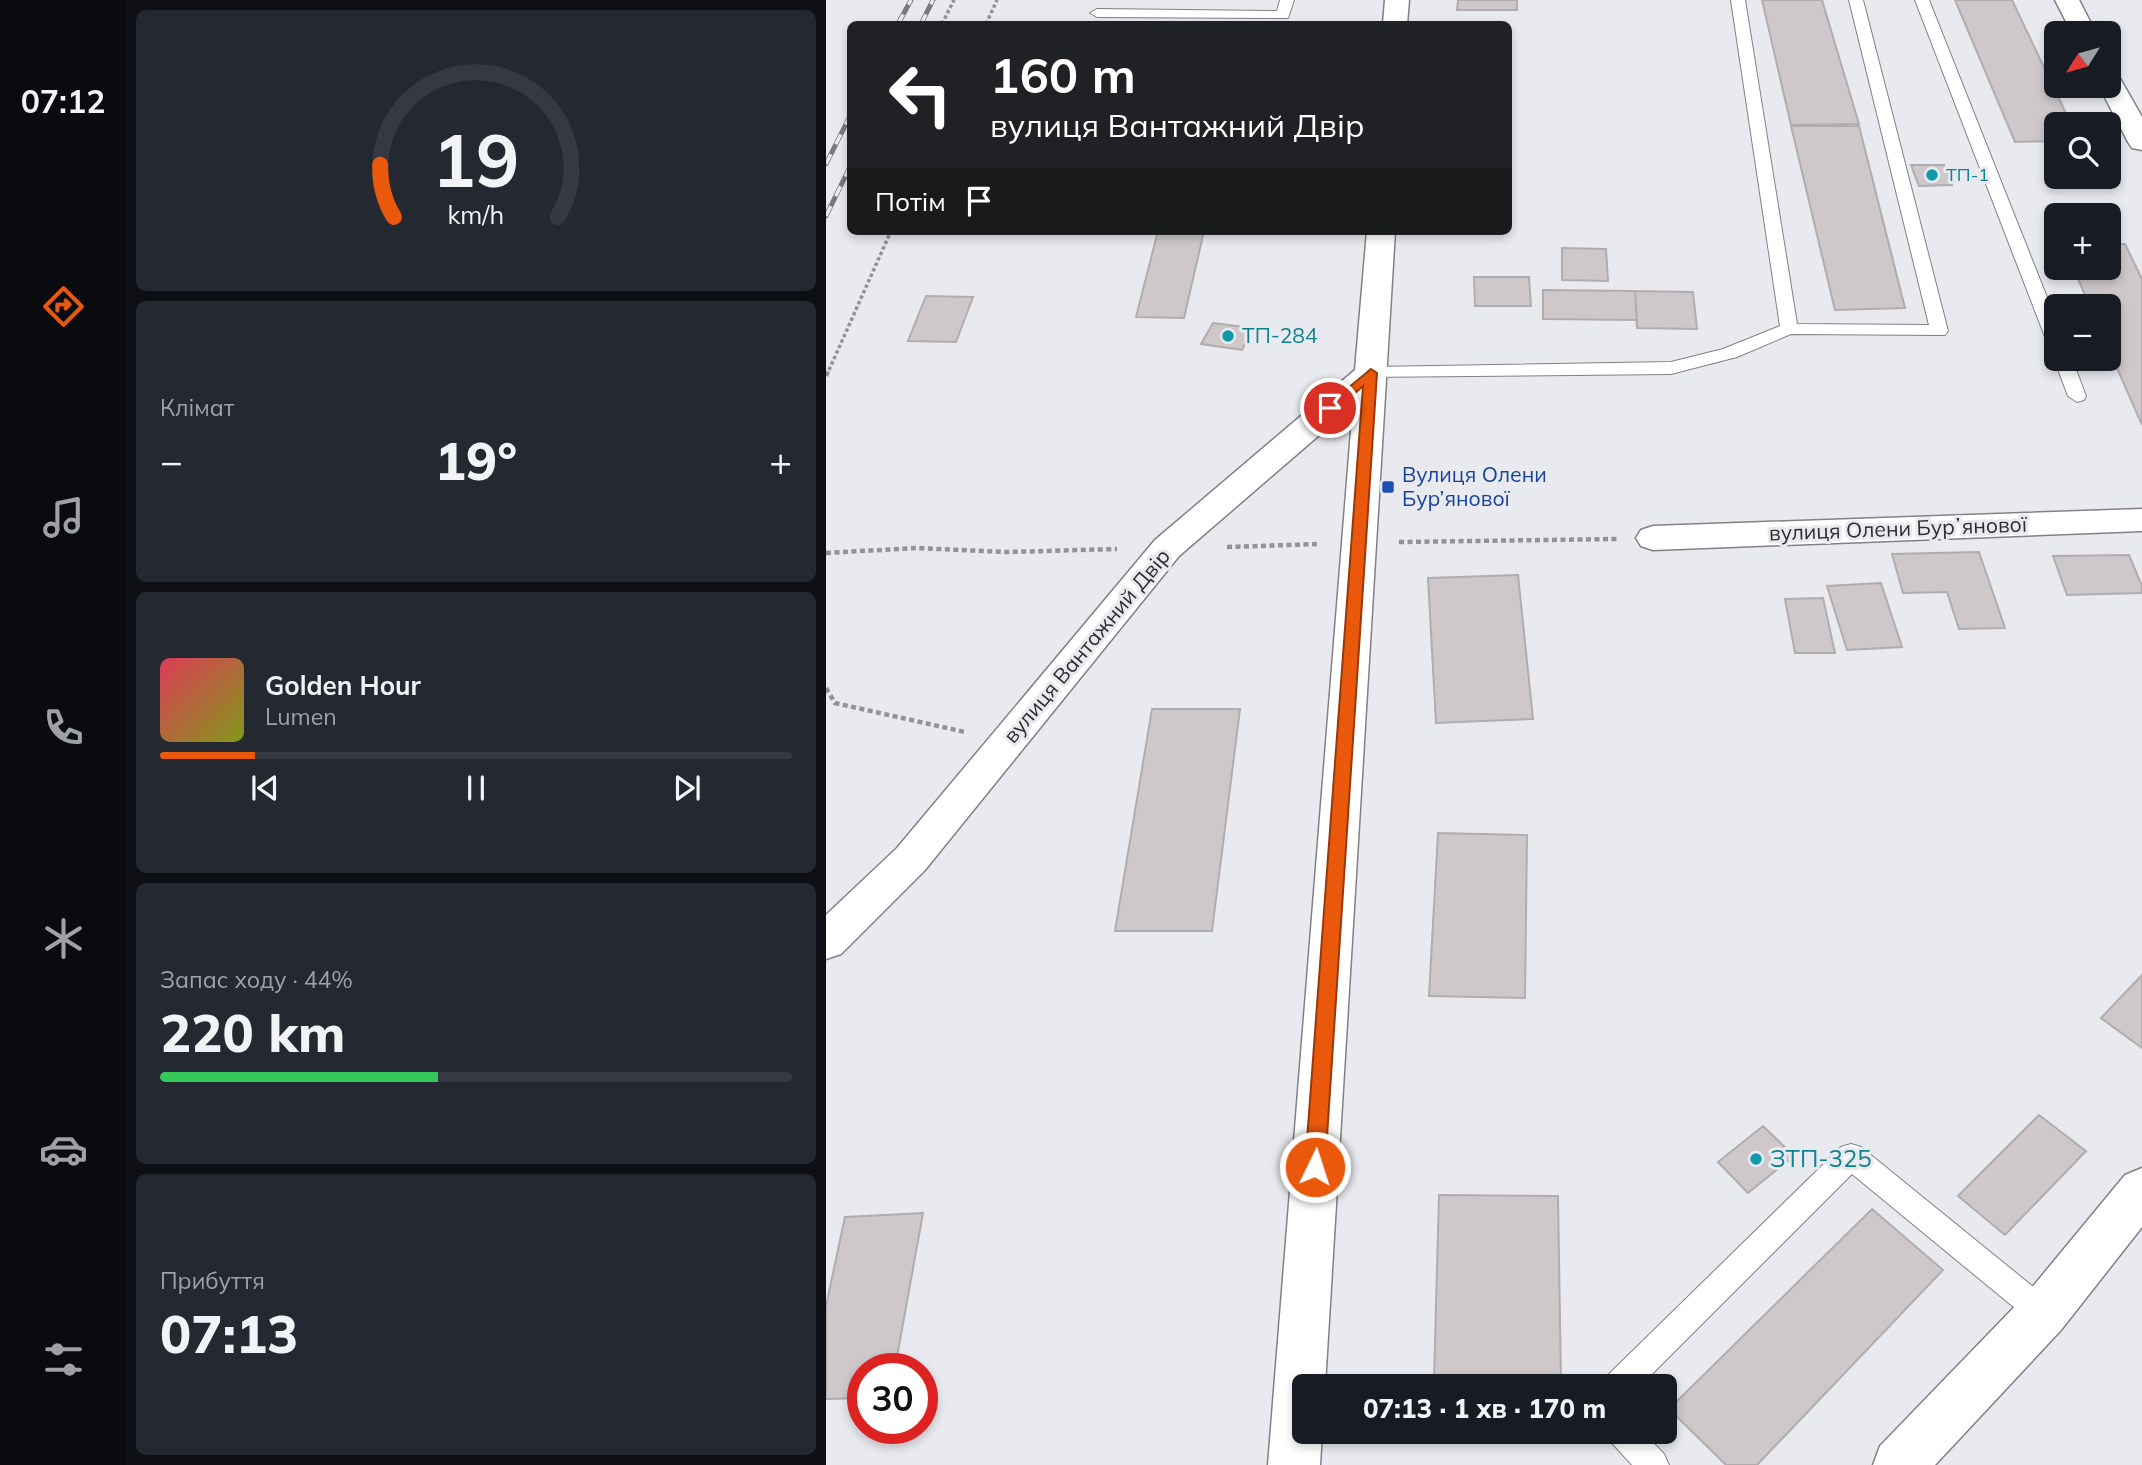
<!DOCTYPE html>
<html lang="uk">
<meta charset="utf-8">
<style>
body{margin:0;font-family:Mulish,sans-serif;background:#242831;color:#f1f3f6;height:100vh;display:flex;flex-direction:column;font-size:26px;white-space:nowrap}
*{box-sizing:border-box;margin:0}
p{font-size:23px;color:#9ea1a6}
.icon{flex:none;width:38px;height:38px;fill:none;stroke:currentColor;stroke-width:2;stroke-linecap:round;stroke-linejoin:round}
.map{position:relative;flex:1;overflow:hidden}
.panel{display:flex;flex-direction:column;gap:10px;padding:10px;background:#0d0f14;width:700px}
.panel>*{flex:none}
.banner{position:absolute;left:21px;top:21px;width:665px;height:214px;border-radius:10px;box-shadow:0 4px 10px #0003;background:#202124;color:#fff;overflow:hidden}
.needle{width:46px;rotate:233deg}
.buttons{position:absolute;left:1218px;top:21px;display:grid;gap:14px}
.buttons a{display:grid;place-items:center;width:77px;height:77px;border-radius:10px;background:#171b24;box-shadow:0 4px 10px #0003;font-size:35px}
.speed{position:absolute;left:21px;top:1353px;display:flex;gap:14px;font-size:35px;font-weight:700;text-align:center}
.speed>*{display:grid;place-content:center;width:91px;height:91px;border-radius:50%;background:#171b24;box-shadow:0 4px 10px #0003;line-height:1}
.speed .limit{border:10px solid #d22;background:#fff;color:#111}
.pin{position:absolute;display:grid;place-items:center;width:60px;height:60px;color:#fff;margin:-30px;border:4px solid #fff;border-radius:50%;box-shadow:0 2px 7px #0007}
.me{position:absolute;width:77px;margin:-38px;rotate:4deg;stroke-linejoin:round;filter:drop-shadow(0 0 5px #0008)}
.turn{display:flex;align-items:center;gap:24px;height:147px;padding:0 28px;font-size:32px}
.turn .icon{width:91px;height:91px;stroke-width:2.5}
.turn b{display:block;font-size:49px;line-height:60px}
.then{display:flex;align-items:center;height:66px;padding:0 28px;background:#0003;gap:14px;font-size:26px}
.big{font-size:52px;font-weight:800;line-height:1.1}
.panel .card{flex:1;display:flex;flex-direction:column;justify-content:center;gap:10px;min-width:0;padding:0 24px;border-radius:10px;background:#242831}
.panel .dial{align-items:center;gap:0}
.dial svg{height:182px;overflow:visible;fill:none;stroke:#363941;stroke-width:7;stroke-linecap:round;text-anchor:middle}
.dial text{fill:#f1f3f6;stroke:none}
.song{display:flex;align-items:center;gap:21px}
.cover{width:84px;height:84px;border-radius:10px;background:linear-gradient(135deg,hsl(350 70% 55%),hsl(70 70% 35%))}
.played{height:7px;border-radius:4px;background:linear-gradient(90deg,#ea580c 15%,#363941 15%)}
.keys{display:flex;justify-content:space-around;direction:ltr}
.heat{display:flex;justify-content:space-between;align-items:center;font-size:38px;direction:ltr}
.charge{height:10px;border-radius:5px;background:linear-gradient(90deg,#34c759 44%,#363941 0)}
.trip{position:absolute;left:466px;top:1374px;width:385px;height:70px;border-radius:10px;background:#171b24;box-shadow:0 4px 10px #0003;font-weight:800;line-height:70px;text-align:center}
main{display:flex;flex:1;min-height:0}
.tabs{display:flex;flex-direction:column;width:126px;justify-content:space-around;align-items:center;background:#090b0e;color:#9ea1a6}
.tabs .icon{width:49px;height:49px}
.tabs .on{color:#ea580c}
.tabs b{font-size:32px;color:#f1f3f6}
.map>svg:first-child{display:block}
</style>
<main>
<nav class="tabs">
<b>07:12</b>
<svg class="icon on" aria-label="directions" viewBox="0 0 24 24"><path d="M12 3l9 9-9 9-9-9zM9 14v-3h6M13 9l2 2-2 2"/></svg>
<svg class="icon" aria-label="music" viewBox="0 0 24 24"><path d="M9 18V5l10-2v13"/><circle cx="6" cy="18" r="3"/><circle cx="16" cy="16" r="3"/></svg>
<svg class="icon" aria-label="phone" viewBox="0 0 24 24"><path d="M5 4h4l2 5-3 2q2 4 5 5l2-3 5 2v4C11 20 4 13 5 4z"/></svg>
<svg class="icon" aria-label="climate" viewBox="0 0 24 24"><path d="M12 3v18M4 7l16 10M4 17L20 7"/></svg>
<svg class="icon" aria-label="car" viewBox="0 0 24 24"><path d="M5 17H2v-5l4-1 3-4h7l3 4 3 1v5h-3M9 17h6M6 11h13"/><circle cx="7" cy="17" r="2"/><circle cx="17" cy="17" r="2"/></svg>
<svg class="icon" aria-label="filters" viewBox="0 0 24 24"><path d="M4 7h16M4 17h16"/><circle cx="9" cy="7" r="2"/><circle cx="15" cy="17" r="2"/></svg>
</nav>
<section class="panel">
<div class="card dial"><svg viewBox="0 0 100 80">
<path d="M14 69A42 42 0 1 1 86 69"/>
<path d="M14 69A42 42 0 0 1 8 46" stroke="#ea580c"/>
<text x="50" y="56" font-size="32" font-weight="700">19</text>
<text x="50" y="72" font-size="11">km/h</text>
</svg></div>
<div class="card"><p>Клімат</p>
<div class="heat"><a>−</a><b class="big">19°</b><a>+</a></div>
</div>
<div class="card">
<div class="song"><i class="cover"></i><div><b>Golden Hour</b><p>Lumen</p></div></div>
<div class="played"></div>
<div class="keys"><svg class="icon" aria-label="previous" viewBox="0 0 24 24"><path d="M18 5L8 12l10 7zM5 5v14"/></svg><svg class="icon" aria-label="pause" viewBox="0 0 24 24"><path d="M8 5v14M16 5v14"/></svg><svg class="icon" aria-label="next" viewBox="0 0 24 24"><path d="M6 5l10 7-10 7zM19 5v14"/></svg></div>
</div>
<div class="card"><p>Запас ходу · 44%</p><b class="big">220 km</b><div class="charge"></div></div>
<div class="card"><p>Прибуття</p><b class="big">07:13</b></div>
</section>
<div class="map">
<svg width="1316" height="1465" viewBox="0 0 1316 1465">
<rect width="100%" height="100%" fill="#e9eaef"/>
<!-- building -->
<path fill="#cec8ca" stroke="#b1acae" stroke-width="2" d="M632,0H691V10H631Z
M936,0H996L1033,124L965,125Z
M1129,0H1186L1245,124H1230V141L1189,142Z
M965,126H1033L1079,308L1009,310Z
M1085,165H1118L1126,185L1093,186Z
M202,231H277L276,234Z
M332,231H378L358,318L310,317Z
M618,231H681V232L618,233Z
M1283,244H1299L1316,279V425L1283,350V306H1264L1247,268H1283Z
M736,248L780,249L782,281L736,280Z
M648,277H703L705,306H649Z
M717,290L809,291L811,320L717,319Z
M809,291L867,292L871,329L811,328Z
M100,296L147,297L130,342L82,341Z
M387,323L427,328L416,350L375,344Z
M1153,552L1179,628L1133,629L1121,592L1077,593L1066,554Z
M1303,555L1316,586V593L1241,595L1227,556Z
M692,575L707,719L610,723L602,578Z
M1055,583L1076,647L1021,650L1001,586Z
M997,598L1009,653H969L959,599Z
M326,709H414L386,931H289Z
M612,833L701,835L699,998L603,996Z
M1316,975V1048L1275,1018Z
M1213,1115L1260,1151L1179,1235L1132,1196Z
M937,1126L968,1156L922,1193L892,1162Z
M613,1195L732,1196L735,1382L608,1380Z
M1046,1209L1117,1270L931,1465H900L843,1409Z
M97,1213L69,1368H37V1398L0,1399V1306L19,1217Z"/>
<g fill="none" stroke-linecap="round" stroke-linejoin="round">
<!-- service casing -->
<g stroke="#818186" stroke-width="2">
<path id="service" d="M454,0H468L462,18L271,17L264,13L271,9L451,11Z
M905,0H919L971,324L1103,325L1023,0H1037L1122,331L1119,335L965,334L911,357L845,374L538,377L536,373L538,369L545,367L845,362L897,349L954,326Z
M1089,0H1103L1230,320V347L1221,342Z
M1230,355V359H1246L1260,396L1258,400L1251,402L1242,396L1228,359Z
M1025,1144L1035,1147L1227,1303L1232,1313L1227,1323L1217,1327L1207,1323L1026,1174L814,1386H778L782,1375L1015,1147Z
M782,1432H817L838,1454L843,1465H806L786,1443Z"/>
</g>
<!-- minor casing -->
<g stroke="#818186" stroke-width="3">
<path id="minor" d="M559,0H583L581,24H557Z
M1229,0H1253L1270,33H1246Z
M1283,72L1292,75L1316,117V150L1306,148L1302,142L1273,86H1283Z
M541,231H569L499,1386H478V1432H496L494,1465H442L527,406L353,556L99,870L15,954L0,959V915L71,848L329,540L529,370Z
M1316,509V531L827,550L815,546L810,538L815,530L827,526Z
M1316,1168V1227L1235,1330L1109,1465H1047L1054,1446L1199,1296L1299,1175Z"/>
</g>
<!-- path-far1 -->
<path stroke="#929396" stroke-width="3.5" stroke-dasharray="3.5 2.5" stroke-linecap="butt" d="M116,24L128,0
M160,24L171,0
M3,370L65,231"/>
<!-- path -->
<path stroke="#929396" stroke-width="4.5" stroke-dasharray="5 3.5" stroke-linecap="butt" d="M0,376L3,368
M573,542L791,539
M401,547L494,544
M0,553L90,548L181,552L291,549
M0,688L9,703L139,732"/>
<!-- service -->
<use href="#service" fill="#fff" fill-rule="evenodd"/>
<!-- minor -->
<use href="#minor" fill="#fff" fill-rule="evenodd"/>
<!-- rail casing -->
<g stroke="#78797c" stroke-width="5">
<path id="rail" d="M72,24L85,0
M95,24L107,0
M0,164L24,116
M0,216L24,167"/>
</g>
<!-- rail -->
<use href="#rail" stroke="#e9eaef" stroke-width="3.5" stroke-dasharray="11" stroke-linecap="butt"/>
</g>
<!-- route -->
<path fill="#ea580c" stroke="#983908" stroke-width="2" d="M545,369L551,373L499,1167L496,1173L489,1176L482,1173L479,1167L537,386L509,411H499L498,408Z"/>
<!-- markers -->
<g fill="#0f9aa8" stroke="#e9eaef" stroke-width="2.5">
<circle cx="1106" cy="175" r="7"/>
<circle cx="402" cy="336" r="7"/>
<circle cx="930" cy="1159" r="7"/>
</g>
<rect fill="#1a4fb4" stroke="#e9eaef" stroke-width="2.5" x="555" y="480" width="14" height="14" rx="3.5"/>
<g text-anchor="middle" stroke-width="6" stroke-linejoin="round" paint-order="stroke">
<!-- far-culture labels -->
<g font-size="18" fill="#0d838f" stroke="#e9eaef" text-anchor="start">
<text x="1120" y="181">ТП-1</text>
</g>
<!-- culture labels -->
<g font-size="21" fill="#0d838f" stroke="#e9eaef" text-anchor="start">
<text x="416" y="343">ТП-284</text>
</g>
<!-- transit labels -->
<g font-size="21" fill="#164399" stroke="#e9eaef" text-anchor="start">
<text x="576" y="482">Вулиця Олени<tspan x="576" dy="24">Бур’янової</tspan></text>
</g>
<!-- street labels -->
<g font-size="21" fill="#2d2d2f" stroke="#e9eaef">
<text transform="translate(1072 529) rotate(-2)" y="7">вулиця Олени Бурʼянової</text>
<text transform="translate(261 646) rotate(-50)" y="7">вулиця Вантажний Двір</text>
</g>
<!-- near-culture labels -->
<g font-size="24" fill="#0d838f" stroke="#e9eaef" text-anchor="start">
<text x="944" y="1167">ЗТП-325</text>
</g>
</g>
</svg>
<div class="buttons">
<a><svg class="needle" viewBox="-14 -14 28 28"><path d="M0-13l5 13h-10z" fill="#e53935"/><path d="M0 13l5-13h-10z" fill="#9ea1a6"/></svg></a>
<a><svg class="icon" aria-label="search" viewBox="0 0 24 24"><circle cx="10" cy="10" r="6"/><path d="M15 15l6 6"/></svg></a>
<a>+</a>
<a>−</a>
</div>
<div class="speed"><div class="limit">30</div></div>
<div class="pin" style="left:504px;top:408px;background:#d93025"><svg class="icon" aria-label="arrive" viewBox="0 0 24 24"><path d="M6 21V4h12l-3 4 3 4H6"/></svg></div>
<svg class="me" style="left:489px;top:1167px" viewBox="-20 -20 40 40"><circle r="17" fill="#ea580c" stroke="#fff" stroke-width="3"/><path d="M0-11L8 9 0 5-8 9z" fill="#fff"/></svg>
<div class="trip">07:13 · 1 хв · 170 m</div>
<div class="banner">
<div class="turn"><svg class="icon" aria-label="left" viewBox="0 0 24 24"><path d="M17 20v-9H6M10 6l-5 5 5 5"/></svg><div><b>160 m</b>вулиця Вантажний Двір</div></div>
<div class="then">Потім<svg class="icon" aria-label="arrive" viewBox="0 0 24 24"><path d="M6 21V4h12l-3 4 3 4H6"/></svg></div>
</div>
</div>
</main>
